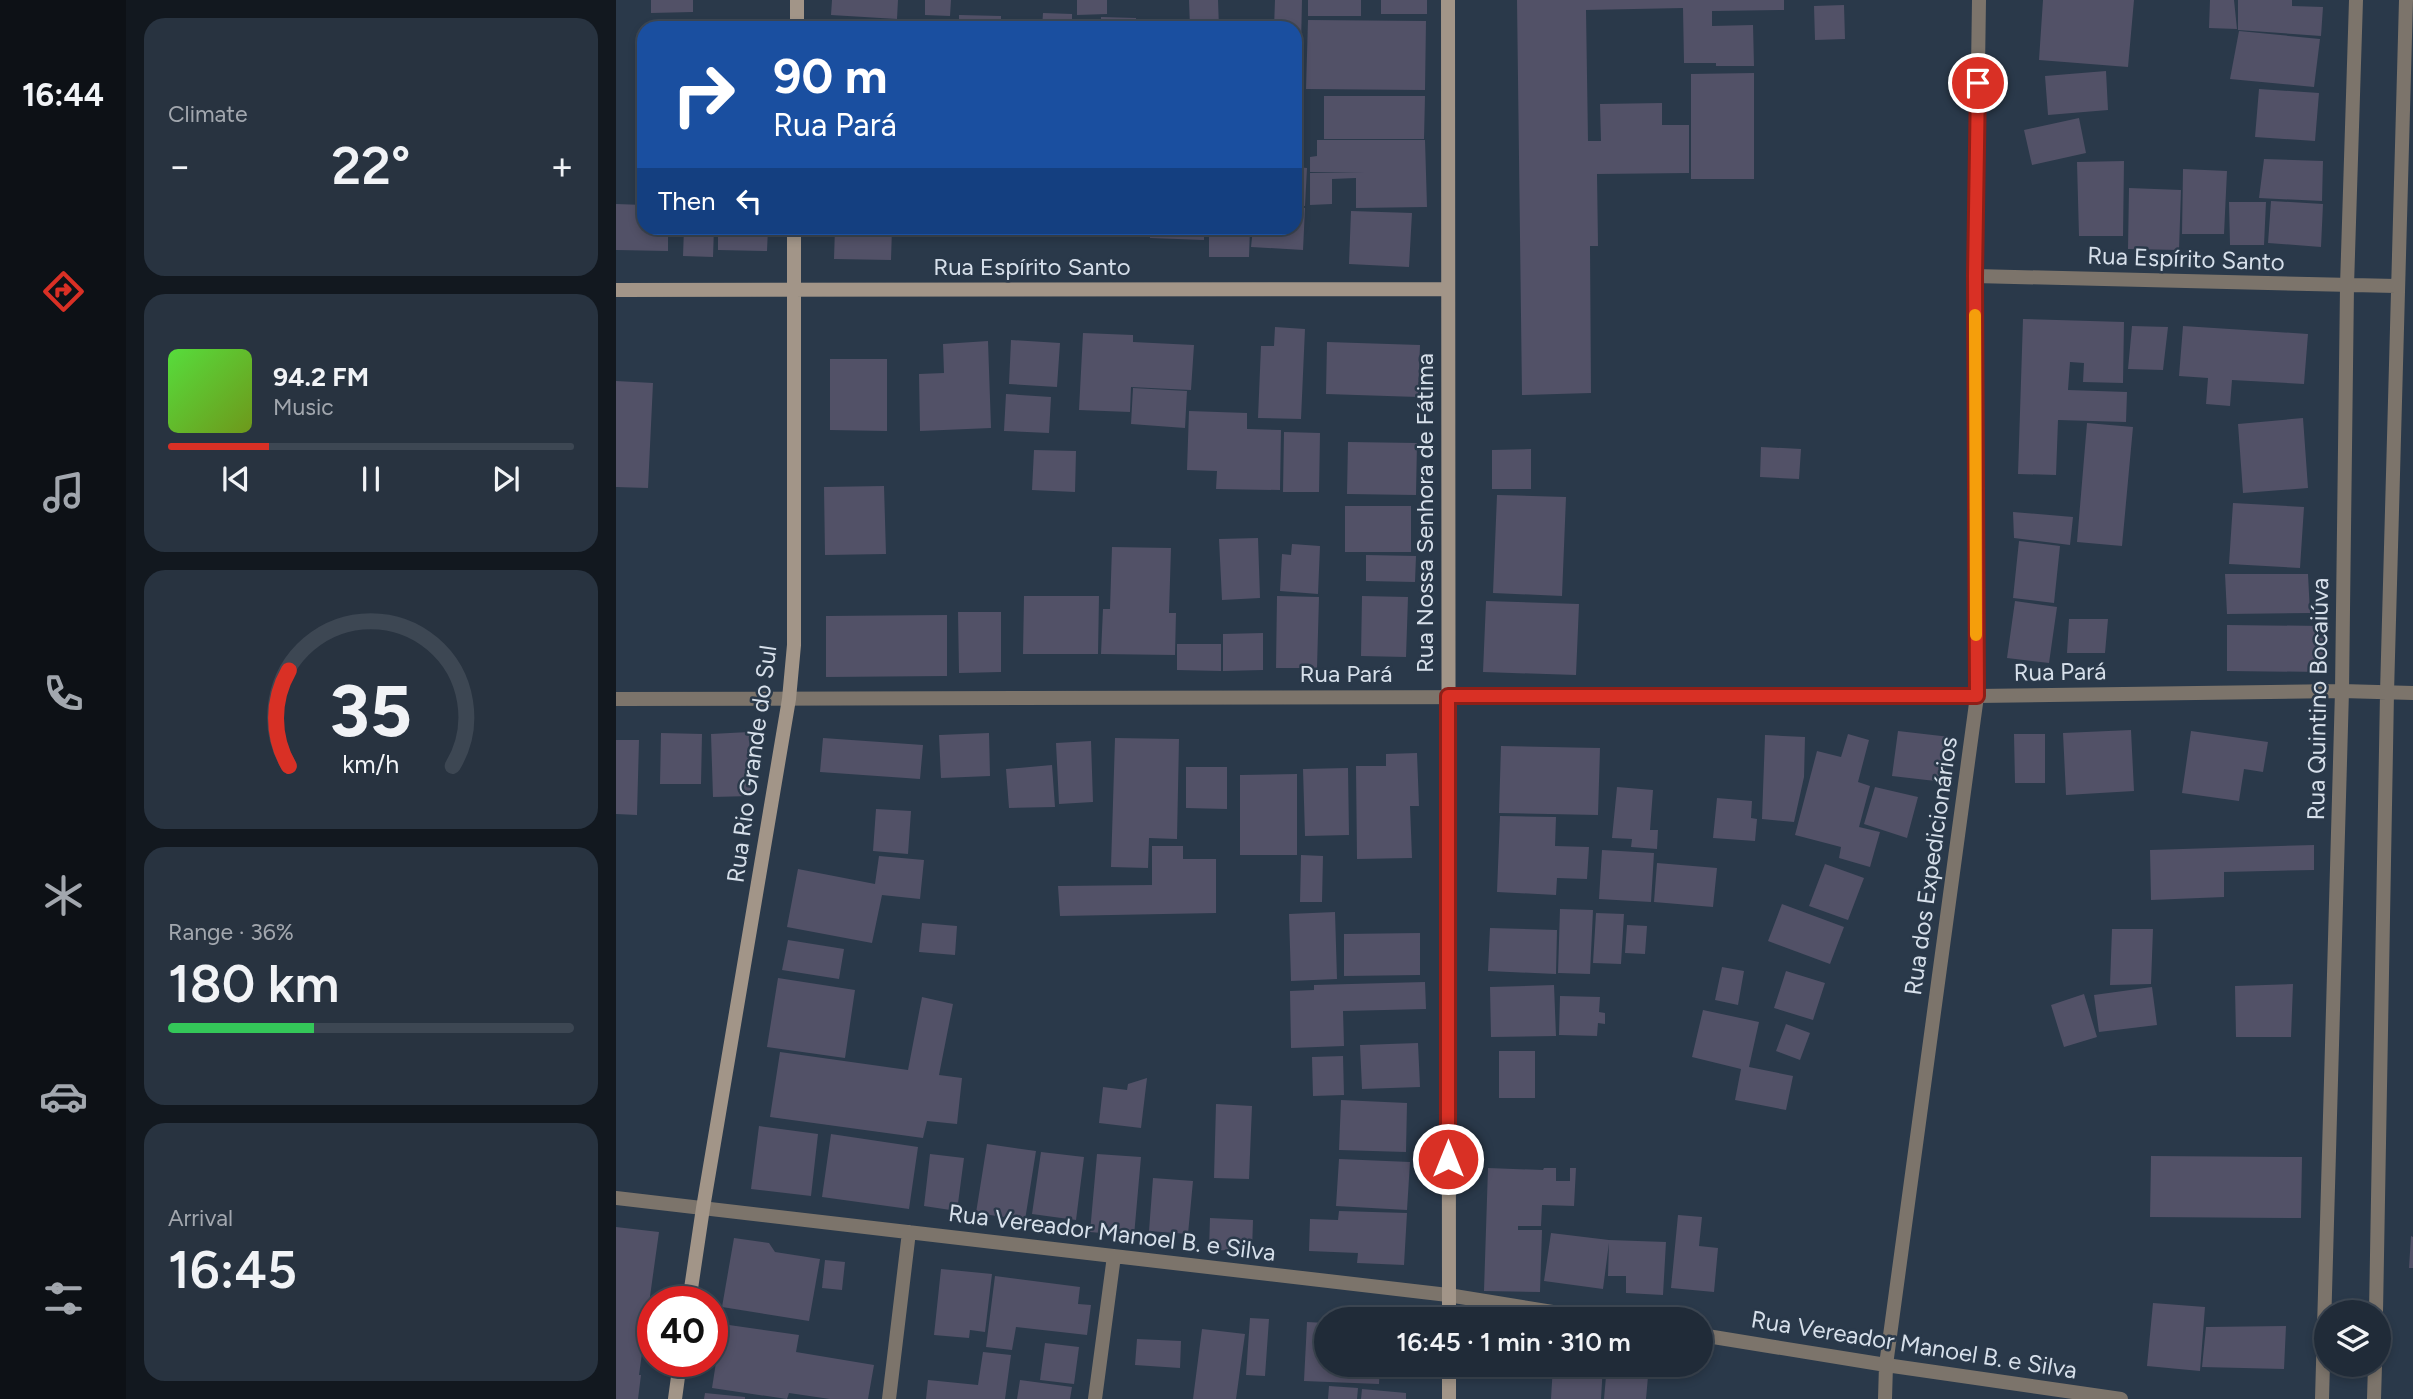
<!DOCTYPE html>
<meta charset="utf-8">
<style>
body{margin:0;font-family:Figtree,sans-serif;background:#283340;color:#f1f3f6;height:100vh;display:flex;flex-direction:column;font-size:26px;white-space:nowrap}
*{box-sizing:border-box;margin:0}
p{font-size:23px;color:#a2a7ae}
.icon{flex:none;width:38px;height:38px;fill:none;stroke:currentColor;stroke-width:2;stroke-linecap:round;stroke-linejoin:round}
.map{position:relative;flex:1;overflow:hidden}
.drawer{display:flex;flex-direction:column;gap:18px;padding:18px;background:#12181f;width:490px}
.drawer>*{flex:none}
.top-card{position:absolute;left:21px;top:21px;width:665px;height:214px;border-radius:21px;box-shadow:0 4px 10px #0003,0 0 0 2px #3d4753;background:#1a4fa0;color:#fff;overflow:hidden}
.fabs{position:absolute;left:1698px;top:1300px;display:grid;gap:14px}
.fabs a{display:grid;place-items:center;width:77px;height:77px;border-radius:50%;background:#202b38;box-shadow:0 4px 10px #0003,0 0 0 2px #3d4753;font-size:35px}
.speed{position:absolute;left:21px;top:1286px;display:flex;gap:14px;font-size:35px;font-weight:700;text-align:center}
.speed>*{display:grid;place-content:center;width:91px;height:91px;border-radius:50%;background:#202b38;box-shadow:0 4px 10px #0003,0 0 0 2px #3d4753;line-height:1}
.speed .limit{border:10px solid #d22;background:#fff;color:#111}
.pin{position:absolute;display:grid;place-items:center;width:60px;height:60px;color:#fff;margin:-30px;border:4px solid #fff;border-radius:50%;box-shadow:0 2px 7px #0007}
.me{position:absolute;width:77px;margin:-38px;rotate:0deg;stroke-linejoin:round;filter:drop-shadow(0 0 5px #0008)}
.turn{display:flex;align-items:center;gap:24px;height:147px;padding:0 21px;font-size:32px}
.turn .icon{width:91px;height:91px;stroke-width:2.5}
.turn b{display:block;font-size:49px;line-height:60px}
.then{display:flex;align-items:center;height:66px;padding:0 21px;background:#0003;gap:14px;font-size:26px}
.big{font-size:52px;font-weight:600;line-height:1.1}
.drawer .tile{flex:1;display:flex;flex-direction:column;justify-content:center;gap:10px;min-width:0;padding:0 24px;border-radius:21px;background:#283340}
.drawer .dial{align-items:center;gap:0}
.dial svg{height:182px;overflow:visible;fill:none;stroke:#3d4753;stroke-width:7;stroke-linecap:round;text-anchor:middle}
.dial text{fill:#f1f3f6;stroke:none}
.song{display:flex;align-items:center;gap:21px}
.cover{width:84px;height:84px;border-radius:10px;background:linear-gradient(135deg,hsl(110 70% 55%),hsl(80 70% 35%))}
.played{height:7px;border-radius:4px;background:linear-gradient(90deg,#d93025 25%,#3d4753 25%)}
.keys{display:flex;justify-content:space-around;direction:ltr}
.heat{display:flex;justify-content:space-between;align-items:center;font-size:38px;direction:ltr}
.charge{height:10px;border-radius:5px;background:linear-gradient(90deg,#34c759 36%,#3d4753 0)}
.trip{position:absolute;left:698px;top:1307px;width:399px;height:70px;border-radius:35px;background:#202b38;box-shadow:0 4px 10px #0003,0 0 0 2px #3d4753;font-weight:600;line-height:70px;text-align:center}
main{display:flex;flex:1;min-height:0}
.menu{display:flex;flex-direction:column;width:126px;justify-content:space-around;align-items:center;background:#0d1116;color:#a2a7ae}
.menu .icon{width:49px;height:49px}
.menu .current{color:#d93025}
.menu b{font-size:32px;color:#f1f3f6}
.map>svg:first-child{display:block}
</style>
<main>
<nav class="menu">
<b>16:44</b>
<svg class="icon current" aria-label="directions" viewBox="0 0 24 24"><path d="M12 3l9 9-9 9-9-9zM9 14v-3h6M13 9l2 2-2 2"/></svg>
<svg class="icon" aria-label="music" viewBox="0 0 24 24"><path d="M9 18V5l10-2v13"/><circle cx="6" cy="18" r="3"/><circle cx="16" cy="16" r="3"/></svg>
<svg class="icon" aria-label="phone" viewBox="0 0 24 24"><path d="M5 4h4l2 5-3 2q2 4 5 5l2-3 5 2v4C11 20 4 13 5 4z"/></svg>
<svg class="icon" aria-label="climate" viewBox="0 0 24 24"><path d="M12 3v18M4 7l16 10M4 17L20 7"/></svg>
<svg class="icon" aria-label="car" viewBox="0 0 24 24"><path d="M5 17H2v-5l4-1 3-4h7l3 4 3 1v5h-3M9 17h6M6 11h13"/><circle cx="7" cy="17" r="2"/><circle cx="17" cy="17" r="2"/></svg>
<svg class="icon" aria-label="filters" viewBox="0 0 24 24"><path d="M4 7h16M4 17h16"/><circle cx="9" cy="7" r="2"/><circle cx="15" cy="17" r="2"/></svg>
</nav>
<section class="drawer">
<div class="tile"><p>Climate</p>
<div class="heat"><a>−</a><b class="big">22°</b><a>+</a></div>
</div>
<div class="tile">
<div class="song"><i class="cover"></i><div><b>94.2 FM</b><p>Music</p></div></div>
<div class="played"></div>
<div class="keys"><svg class="icon" aria-label="previous" viewBox="0 0 24 24"><path d="M18 5L8 12l10 7zM5 5v14"/></svg><svg class="icon" aria-label="pause" viewBox="0 0 24 24"><path d="M8 5v14M16 5v14"/></svg><svg class="icon" aria-label="next" viewBox="0 0 24 24"><path d="M6 5l10 7-10 7zM19 5v14"/></svg></div>
</div>
<div class="tile dial"><svg viewBox="0 0 100 80">
<path d="M14 69A42 42 0 1 1 86 69"/>
<path d="M14 69A42 42 0 0 1 14 27" stroke="#d93025"/>
<text x="50" y="56" font-size="32" font-weight="700">35</text>
<text x="50" y="72" font-size="11">km/h</text>
</svg></div>
<div class="tile"><p>Range · 36%</p><b class="big">180 km</b><div class="charge"></div></div>
<div class="tile"><p>Arrival</p><b class="big">16:45</b></div>
</section>
<div class="map">
<svg width="1797" height="1399" viewBox="0 0 1797 1399">
<rect width="100%" height="100%" fill="#2a394a"/>
<!-- building -->
<path fill="#525167" d="M35,0H77V12L35,13Z
M216,0H282L281,19L215,15Z
M309,0H335L334,16L309,15Z
M461,0H491V14L461,15Z
M573,0H602L603,28H574Z
M659,0H686L685,47H679V28H658Z
M692,0H745V16H692Z
M765,0H811V14H765Z
M901,0H1168V10L1096,11V26L1137,25L1138,66H1100V63H1068L1067,8L970,10L972,141H985L984,104L1046,103V125H1073V173L981,174L982,246H974L975,393L906,395Z
M1427,0H1518L1512,67L1423,60Z
M1594,0H1618L1621,29L1593,28Z
M1622,0H1676V6L1707,7L1705,36L1622,30Z
M1228,5L1229,39L1199,40L1198,6Z
M427,13L456,14V28H426Z
M343,15L385,16V28H343Z
M485,17L520,18V28H485Z
M692,20L810,21L809,90L690,89Z
M1623,31L1704,39L1698,87L1614,79Z
M1490,71L1492,110L1432,115L1429,76Z
M1138,73V179H1075V74Z
M1643,89L1703,93L1699,141L1639,137Z
M679,90H687L688,112H679Z
M708,96H809L808,139H708Z
M1463,118L1470,153L1416,165L1408,130Z
M701,140H809L811,207L740,208V178L716,179V204L694,205V173H748L694,172V157L701,156Z
M1648,159L1707,161L1706,201L1643,198Z
M1508,161L1507,236H1463L1461,162Z
M679,167L691,168L689,206L679,205Z
M1567,169L1611,171L1608,234H1566Z
M1513,188L1565,190L1563,250L1512,249Z
M1655,201L1707,204L1705,247L1652,243Z
M1613,202H1650L1648,245H1614Z
M0,204L28,205V228H52V251L0,250Z
M679,207L689,208L687,250L635,247L637,228H679Z
M735,211L796,213L793,267L733,264Z
M68,228H98L97,257L67,256Z
M102,228H152L151,251L102,250Z
M219,228H276L275,260L218,259Z
M492,228H531L530,233L491,231Z
M534,228H588V240L534,238Z
M593,228H634L633,257H593Z
M1407,319L1508,322L1507,383L1467,382L1468,363L1454,362L1452,390L1511,392L1510,422L1442,420L1440,475L1402,474Z
M1516,326L1552,327L1547,370L1512,369Z
M1567,326L1692,334L1688,384L1616,380L1614,406L1590,404L1592,378L1563,376Z
M659,327L689,329L685,419L642,418L645,346H658Z
M467,333L517,335V342L578,345L575,390L515,387L514,412L463,410Z
M395,340L444,343L441,387L393,384Z
M372,341L375,428L304,431L303,374L328,373L327,344Z
M711,342L804,345L802,397L710,394Z
M214,359H271V431L214,430Z
M0,381L37,383L32,488L0,487Z
M517,388L571,391L569,428L515,424Z
M390,394L435,397L433,433L388,431Z
M573,411L631,413V429L665,430L664,490L600,489L601,471L571,470Z
M1687,418L1692,488L1627,493L1622,424Z
M1471,423L1517,427L1506,546L1461,542Z
M668,432L704,433L703,492H667Z
M732,442L801,443L800,495L731,494Z
M1145,447L1185,449L1183,479L1144,477Z
M915,449V489H876V450Z
M418,450L460,451L459,492L416,490Z
M268,486L270,554L209,555L208,487Z
M881,495L950,497L946,596L877,593Z
M1617,503L1688,507L1684,568L1613,564Z
M729,506H795V552H729Z
M1397,512L1457,517L1454,545L1398,538Z
M642,538L644,598L606,600L603,539Z
M1403,541L1444,546L1438,603L1397,598Z
M676,544L704,546L702,594L664,591L666,554L675,555Z
M496,547L555,548L553,613H560L559,655L485,654L487,609H494Z
M750,555L800,556L799,582L750,581Z
M1609,574H1692L1694,613L1611,614Z
M408,596H483L482,654H407Z
M661,596L703,597L701,668H660Z
M746,596L792,597L790,657L745,656Z
M870,601L963,604L960,675L867,672Z
M1399,601L1441,607L1433,663L1391,658Z
M342,612H385V672L343,673Z
M331,615V676L210,677V616Z
M1453,619H1492L1489,653H1451Z
M1611,625L1707,626V672L1611,671Z
M647,633V670L607,671V634Z
M561,644H605V671L561,670Z
M1515,730L1518,791L1450,795L1447,733Z
M1282,731L1334,737L1328,782L1276,776Z
M1575,731L1652,742L1647,772L1628,769L1623,801L1566,793Z
M133,732L135,796L97,797L95,734Z
M45,733L86,734L85,784H44Z
M373,733L374,776L325,778L323,735Z
M1232,734L1253,740L1242,782L1254,786L1243,827L1264,832L1254,867L1223,858L1225,847L1179,835L1201,751L1225,757Z
M1398,734H1429V783H1399Z
M1149,735L1189,737L1188,777L1178,822L1146,819Z
M207,738L307,745L304,779L204,772Z
M499,738L563,739L561,839L533,838L532,868L495,867Z
M0,740H23L21,815L0,814Z
M475,741L477,802L443,804L440,743Z
M885,746L984,748L982,815L883,813Z
M801,753L803,806H794L796,858L741,859L740,766H770V754Z
M436,765L439,807L393,808L390,769Z
M570,767H611V809L570,808Z
M732,768L733,835L689,836L687,769Z
M681,774V855H624V775Z
M1001,787L1037,790L1034,830H1042L1041,849L1015,847L1016,839L996,838Z
M1259,787L1302,797L1291,838L1248,824Z
M1101,798L1136,801L1135,818L1141,819L1139,841L1097,838Z
M260,809L295,811L292,854L257,851Z
M884,816L940,817L939,846L973,847L971,879L941,878L940,895L881,892Z
M1698,845V870L1608,872V897L1535,900L1534,850Z
M536,846H567V859H600V913L444,916L442,886L536,885Z
M986,850L1038,853L1035,902L983,899Z
M685,855L707,856L706,902H684Z
M263,856L308,860L304,899L266,895L256,943L171,927L182,869L259,884Z
M1041,863L1101,868L1097,907L1038,902Z
M1209,864L1248,878L1232,920L1193,906Z
M1166,904L1228,927L1214,964L1152,941Z
M944,909L977,910L974,974L942,973Z
M719,912L721,979L675,981L673,914Z
M980,913L1008,914L1005,964L977,963Z
M306,923L341,926L339,955L303,952Z
M1011,925L1031,926L1029,954L1009,953Z
M874,928L941,930L940,974L872,971Z
M1496,929H1537L1535,984L1494,985Z
M804,933V975L728,976V934Z
M172,940L228,949L223,979L166,970Z
M1106,967L1128,971L1122,1005L1099,1000Z
M1170,971L1209,983L1197,1020L1158,1008Z
M162,978L239,990L229,1058L151,1047Z
M809,982L810,1009L727,1011L728,1046L675,1048L674,991L698,990V985Z
M1677,984L1675,1037H1620L1619,986Z
M938,985L940,1036L875,1037L874,987Z
M1536,987L1541,1025L1483,1032L1478,995Z
M1468,994L1481,1037L1448,1047L1435,1005Z
M944,996L984,997L983,1012L989,1013V1024L982,1023L981,1036L943,1035Z
M306,997L337,1004L323,1075L346,1078L341,1124L311,1121L307,1138L154,1117L164,1052L292,1070Z
M1087,1010L1143,1022L1133,1067L1177,1076L1170,1110L1119,1100L1125,1069L1076,1057Z
M1170,1024L1194,1033L1184,1060L1160,1051Z
M802,1043L804,1087L746,1089L744,1045Z
M883,1051H919V1098H883Z
M727,1056L728,1095L697,1096L696,1057Z
M531,1078L525,1128L483,1123L487,1087L511,1090L512,1084Z
M725,1100L791,1103L790,1152L723,1150Z
M600,1104L636,1106L633,1179L598,1178Z
M143,1126L202,1134L195,1196L135,1189Z
M215,1134L302,1147L293,1209L206,1197Z
M371,1144L420,1151L409,1220L360,1213Z
M425,1152L468,1157L460,1220L416,1214Z
M314,1154L348,1158L341,1211L308,1206Z
M481,1154L525,1157L518,1236L474,1232Z
M1535,1156L1686,1157L1685,1218L1534,1217Z
M723,1159L794,1162L791,1210L720,1206Z
M872,1168L927,1170L928,1168H940V1181H954V1168H960L958,1206L926,1205L925,1226H902V1230H926L924,1292L868,1291Z
M537,1178L577,1181L572,1234L533,1231Z
M723,1211L791,1213L788,1265L741,1263L742,1253L693,1251L694,1219L722,1220Z
M1062,1215L1086,1217L1083,1246L1102,1248L1098,1292L1055,1288Z
M594,1218L637,1220L636,1251L593,1250Z
M0,1227L43,1232L23,1375H25L22,1399H0Z
M935,1233L993,1240L1050,1242L1047,1295L1010,1293V1276H992L993,1243L987,1289L928,1281Z
M1795,1236L1797,1237V1268H1793Z
M118,1238L153,1243L159,1252L204,1259L193,1321L106,1307Z
M209,1260L229,1262L226,1290L206,1288Z
M325,1269L376,1274L369,1332L354,1330L353,1338L318,1335Z
M379,1276L464,1287L462,1304L475,1305L471,1335L400,1327L396,1350L370,1347Z
M1537,1303L1589,1307L1584,1371L1531,1366Z
M634,1318L653,1319L649,1376L630,1375Z
M691,1322L710,1323V1365H764L763,1384L688,1381Z
M106,1324L183,1335L180,1352L258,1365L252,1399H214L173,1393L171,1399L96,1388Z
M1670,1326L1668,1369L1586,1367L1590,1327Z
M586,1329L629,1334L620,1399H577Z
M521,1339L565,1341L564,1368L519,1365Z
M429,1343L463,1347L458,1384L424,1380Z
M367,1352L395,1355L389,1399H310L312,1380L362,1385Z
M937,1365H987L985,1399H935Z
M991,1365H1033L1030,1399H988Z
M404,1380L456,1387L454,1399H401Z
M713,1386L742,1388L741,1399H712Z
M746,1389L790,1393V1399H745Z
M89,1393L129,1397V1399H88Z"/>
<g fill="none" stroke-linecap="round" stroke-linejoin="round">
<!-- street -->
<path stroke="#7c746b" stroke-width="14" d="M1359,276L1780,286
M0,699L1361,696L1726,691L1797,693
M0,1198L832,1295L986,1320
M1760,1312L1771,693L1790,0
M1085,1335L1270,1365L1505,1399
M273,1399L293,1232
M479,1399L498,1256
M1269,1399L1270,1365L1361,696L1359,276L1363,0
M1706,1399L1726,691L1731,286L1740,0
M1758,1399L1759,1365"/>
<!-- secondary -->
<path stroke="#a29588" stroke-width="14" d="M832,0L833,1320
M181,28V0
M0,290L832,289
M73,1302L87,1208L173,699L178,645V228
M833,1365V1399
M59,1399L64,1362"/>
</g>
<g fill="none" stroke-linecap="round" stroke-linejoin="round">
<!-- route casing -->
<g stroke="#8d1f18" stroke-width="18">
<path id="route" d="M832,1159V696H1361L1359,276L1362,83"/>
</g>
<!-- route -->
<use href="#route" stroke="#d93025" stroke-width="12"/>
<!-- slow -->
<path stroke="#f59e0b" stroke-width="12" d="M1359,315L1360,635"/>
</g>
<g text-anchor="middle" stroke-width="5" stroke-linejoin="round" paint-order="stroke">
<!-- street labels -->
<g font-size="24" fill="#d6dfea" stroke="#2a394a">
<text transform="translate(1570 259) rotate(2)" y="8">Rua Espírito Santo</text>
<text x="416" y="275">Rua Espírito Santo</text>
<text transform="translate(809 513) rotate(-90)" y="8">Rua Nossa Senhora de Fátima</text>
<text transform="translate(1444 672) rotate(-1)" y="8">Rua Pará</text>
<text x="730" y="682">Rua Pará</text>
<text transform="translate(1702 699) rotate(-89)" y="8">Rua Quintino Bocaiúva</text>
<text transform="translate(136 764) rotate(-82)" y="8">Rua Rio Grande do Sul</text>
<text transform="translate(1315 866) rotate(-82)" y="8">Rua dos Expedicionários</text>
<text transform="translate(496 1233) rotate(7)" y="8">Rua Vereador Manoel B. e Silva</text>
<text transform="translate(1298 1345) rotate(9)" y="8">Rua Vereador Manoel B. e Silva</text>
</g>
</g>
</svg>
<div class="fabs">
<a><svg class="icon" aria-label="layers" viewBox="0 0 24 24"><path d="M12 4l9 5-9 5-9-5zM3 14l9 5 9-5"/></svg></a>
</div>
<div class="speed"><div class="limit">40</div></div>
<div class="pin" style="left:1362px;top:83px;background:#d93025"><svg class="icon" aria-label="arrive" viewBox="0 0 24 24"><path d="M6 21V4h12l-3 4 3 4H6"/></svg></div>
<svg class="me" style="left:832px;top:1159px" viewBox="-20 -20 40 40"><circle r="17" fill="#d93025" stroke="#fff" stroke-width="3"/><path d="M0-11L8 9 0 5-8 9z" fill="#fff"/></svg>
<div class="trip">16:45 · 1 min · 310 m</div>
<div class="top-card">
<div class="turn"><svg class="icon" aria-label="right" viewBox="0 0 24 24"><path d="M7 20v-9h11M14 6l5 5-5 5"/></svg><div><b>90 m</b>Rua Pará</div></div>
<div class="then">Then<svg class="icon" aria-label="left" viewBox="0 0 24 24"><path d="M17 20v-9H6M10 6l-5 5 5 5"/></svg></div>
</div>
</div>
</main>
